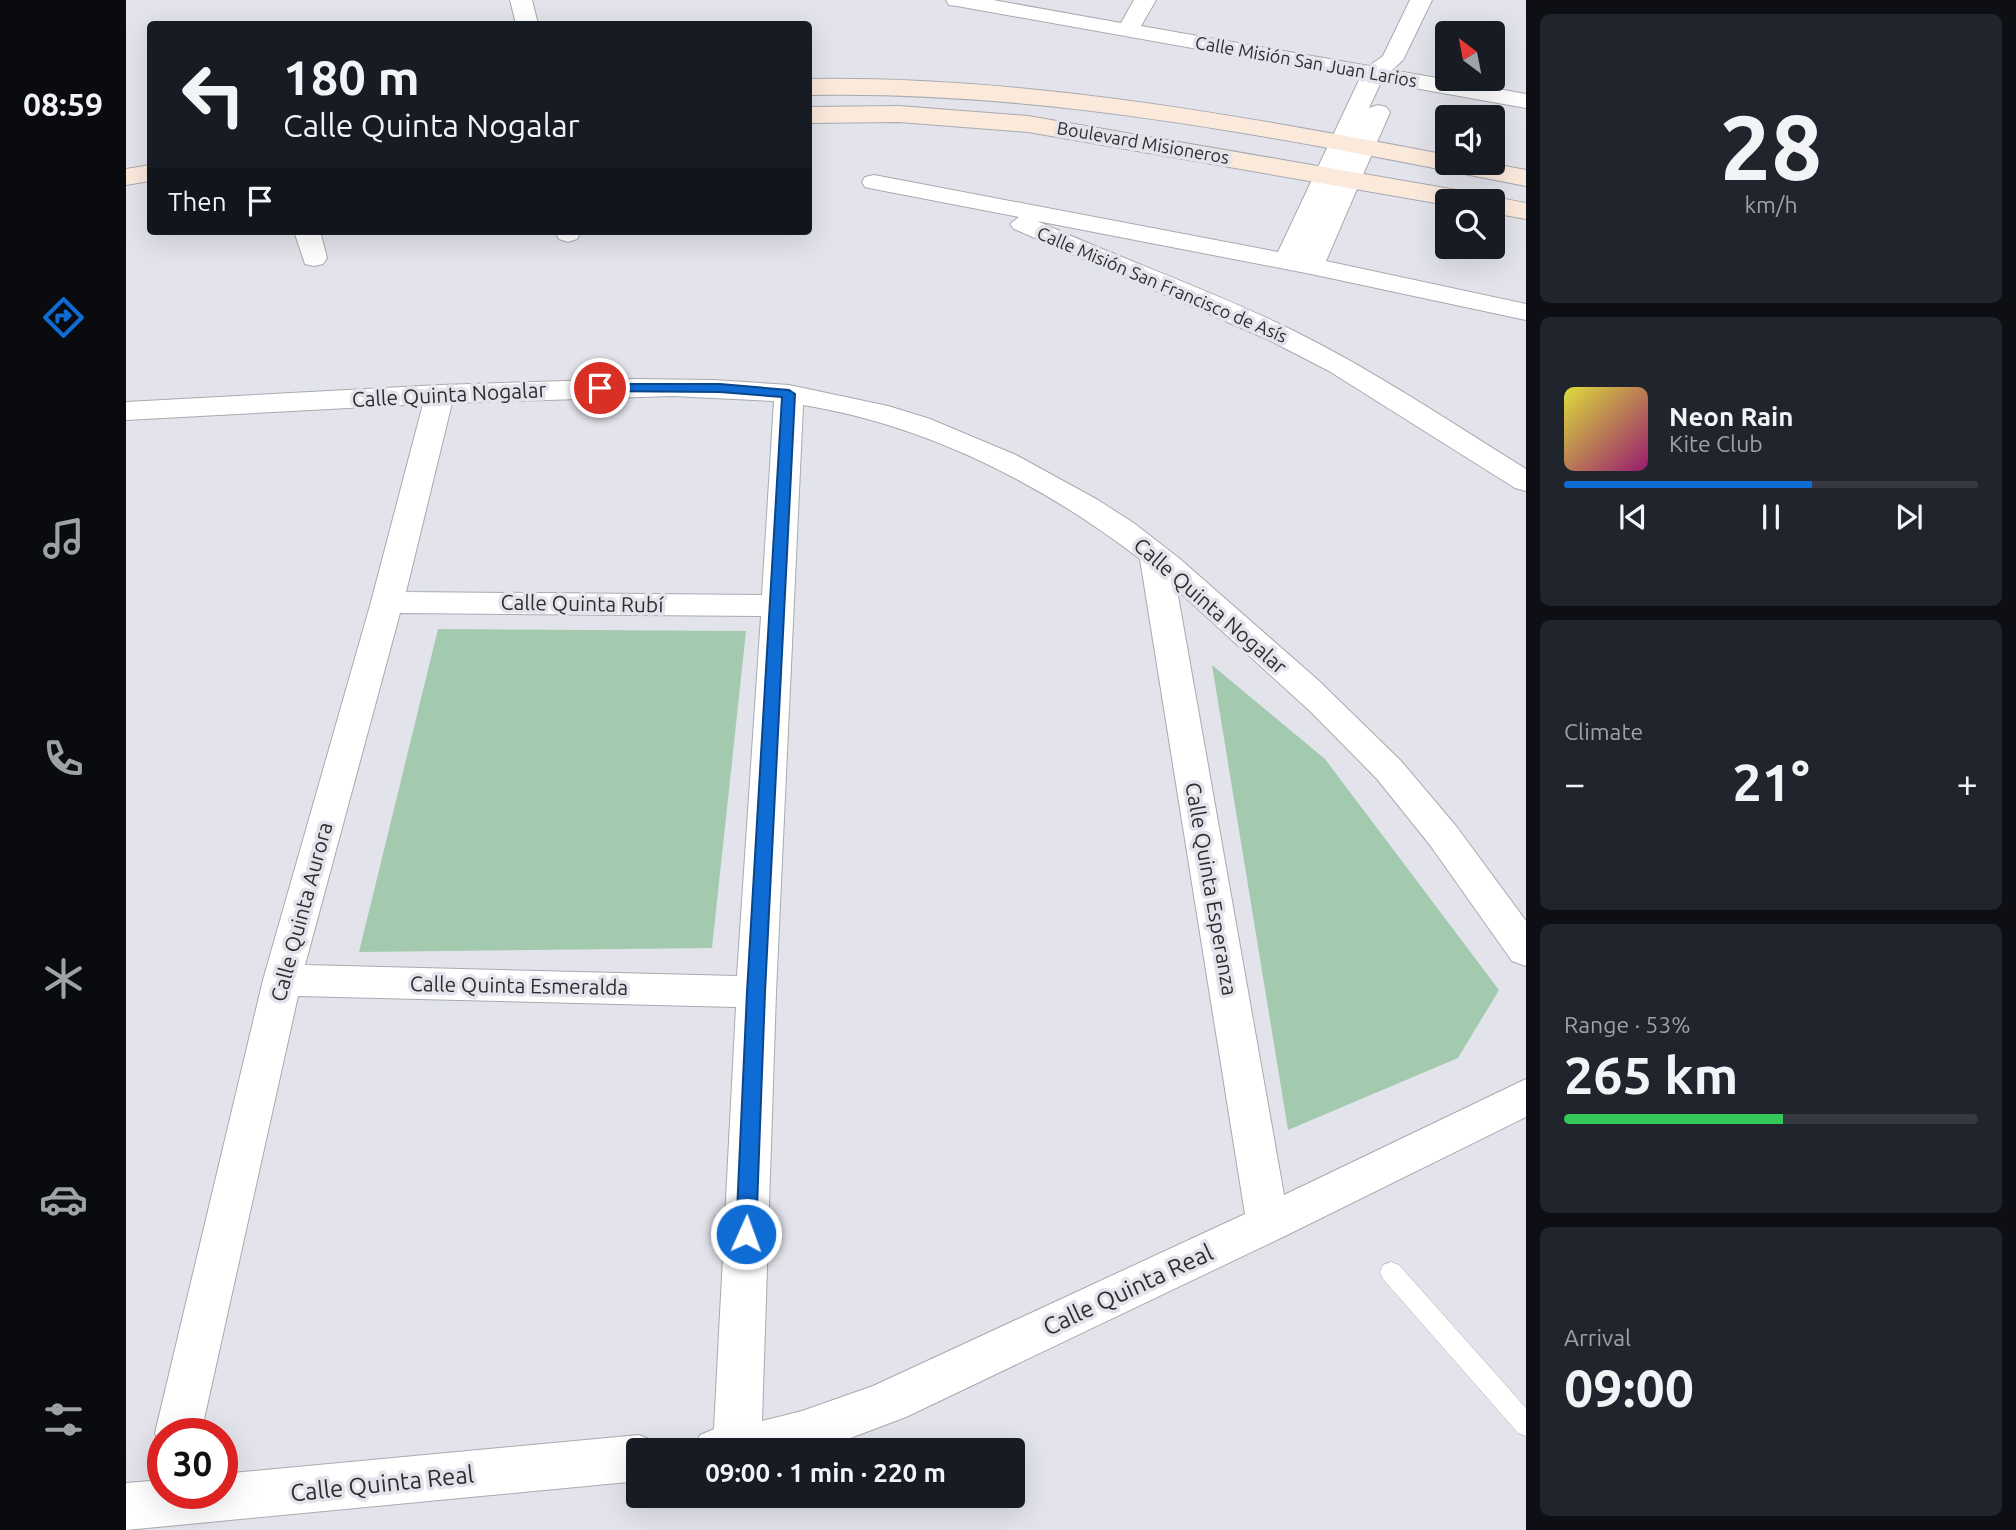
<!DOCTYPE html>
<meta charset="utf-8">
<style>
body{margin:0;font-family:Ubuntu,sans-serif;background:#20242c;color:#f1f3f6;height:100vh;display:flex;flex-direction:column;font-size:26px;white-space:nowrap}
*{box-sizing:border-box;margin:0}
p{font-size:23px;color:#9ea1a6}
.icon{flex:none;width:38px;height:38px;fill:none;stroke:currentColor;stroke-width:2;stroke-linecap:round;stroke-linejoin:round}
.map{position:relative;flex:1;overflow:hidden}
.side{display:flex;flex-direction:column;gap:14px;padding:14px;background:#0d0f14;width:490px}
.side>*{flex:none}
.guide{position:absolute;left:21px;top:21px;width:665px;height:214px;border-radius:7px;box-shadow:0 7px 28px #0002;background:#171b24;color:#f1f3f6;overflow:hidden}
.needle{width:46px;rotate:328deg}
.buttons{position:absolute;left:1309px;top:21px;display:grid;gap:14px}
.buttons a{display:grid;place-items:center;width:70px;height:70px;border-radius:7px;background:#171b24;box-shadow:0 7px 28px #0002;font-size:35px}
.speed{position:absolute;left:21px;top:1418px;display:flex;gap:14px;font-size:35px;font-weight:700;text-align:center}
.speed>*{display:grid;place-content:center;width:91px;height:91px;border-radius:50%;background:#171b24;box-shadow:0 7px 28px #0002;line-height:1}
.speed .limit{border:10px solid #d22;background:#fff;color:#111}
.pin{position:absolute;display:grid;place-items:center;width:60px;height:60px;color:#fff;margin:-30px;border:4px solid #fff;border-radius:50%;box-shadow:0 2px 7px #0007}
.me{position:absolute;width:77px;margin:-38px;rotate:2deg;stroke-linejoin:round;filter:drop-shadow(0 0 5px #0008)}
.turn{display:flex;align-items:center;gap:24px;height:147px;padding:0 21px;font-size:32px}
.turn .icon{width:91px;height:91px;stroke-width:2.5}
.turn b{display:block;font-size:49px;line-height:60px}
.then{display:flex;align-items:center;height:66px;padding:0 21px;background:#0003;gap:14px;font-size:26px}
.big{font-size:52px;font-weight:600;line-height:1.1}
.side .card{flex:1;display:flex;flex-direction:column;justify-content:center;gap:10px;min-width:0;padding:0 24px;border-radius:10px;background:#20242c}
.side .dial{align-items:center;gap:0}
.dial b{font-size:91px;line-height:1}
.song{display:flex;align-items:center;gap:21px}
.cover{width:84px;height:84px;border-radius:10px;background:linear-gradient(135deg,hsl(60 70% 55%),hsl(320 70% 35%))}
.played{height:7px;border-radius:4px;background:linear-gradient(90deg,#106cd5 60%,#363941 60%)}
.keys{display:flex;justify-content:space-around;direction:ltr}
.heat{display:flex;justify-content:space-between;align-items:center;font-size:38px;direction:ltr}
.charge{height:10px;border-radius:5px;background:linear-gradient(90deg,#34c759 53%,#363941 0)}
.trip{position:absolute;left:500px;top:1438px;width:399px;height:70px;border-radius:7px;background:#171b24;box-shadow:0 7px 28px #0002;font-weight:600;line-height:70px;text-align:center}
main{display:flex;flex:1;min-height:0}
.menu{display:flex;flex-direction:column;width:126px;justify-content:space-around;align-items:center;background:#090b0e;color:#9ea1a6}
.menu .icon{width:49px;height:49px}
.menu .current{color:#106cd5}
.menu b{font-size:32px;color:#f1f3f6}
.map>svg:first-child{display:block}
</style>
<main>
<nav class="menu">
<b>08:59</b>
<svg class="icon current" aria-label="directions" viewBox="0 0 24 24"><path d="M12 3l9 9-9 9-9-9zM9 14v-3h6M13 9l2 2-2 2"/></svg>
<svg class="icon" aria-label="music" viewBox="0 0 24 24"><path d="M9 18V5l10-2v13"/><circle cx="6" cy="18" r="3"/><circle cx="16" cy="16" r="3"/></svg>
<svg class="icon" aria-label="phone" viewBox="0 0 24 24"><path d="M5 4h4l2 5-3 2q2 4 5 5l2-3 5 2v4C11 20 4 13 5 4z"/></svg>
<svg class="icon" aria-label="climate" viewBox="0 0 24 24"><path d="M12 3v18M4 7l16 10M4 17L20 7"/></svg>
<svg class="icon" aria-label="car" viewBox="0 0 24 24"><path d="M5 17H2v-5l4-1 3-4h7l3 4 3 1v5h-3M9 17h6M6 11h13"/><circle cx="7" cy="17" r="2"/><circle cx="17" cy="17" r="2"/></svg>
<svg class="icon" aria-label="filters" viewBox="0 0 24 24"><path d="M4 7h16M4 17h16"/><circle cx="9" cy="7" r="2"/><circle cx="15" cy="17" r="2"/></svg>
</nav>
<div class="map">
<svg width="1400" height="1530" viewBox="0 0 1400 1530">
<rect width="100%" height="100%" fill="#e3e4eb"/>
<!-- green -->
<path fill="#a3caaf" d="M312,629L620,631L586,948L233,952Z
M1086,665L1199,759L1373,990L1332,1058L1162,1130Z"/>
<g fill="none" stroke-linecap="round" stroke-linejoin="round">
<!-- lane casing -->
<g stroke="#a8aab0" stroke-width="1">
<path id="lane" d="M1265,1262L1273,1265L1400,1408V1436L1392,1433L1257,1279L1254,1272L1257,1265Z"/>
</g>
<!-- street casing -->
<g stroke="#a8aab0" stroke-width="2">
<path id="street" d="M384,0H406L412,24H390Z
M820,0H867L995,23L1008,0H1030L1015,26L1243,66L1257,56L1284,0H1306L1277,60L1266,70L1400,94V108L1255,82L1243,108L1252,105L1260,107L1264,112L1200,261L1400,304V320L1185,274L911,221C995,259 1083,289 1166,330C1247,370 1323,421 1400,469V491L1389,488L1203,371L1145,341L888,229L884,224L893,217L748,189L739,187L736,182L739,177L748,175L1152,252L1234,78L831,6L823,5Z
M168,231H194L201,258L197,264L188,266L179,264Z
M429,231H455L451,239L442,242L433,239Z
M505,379L588,380L663,385L762,406L804,419L890,455L972,500L1009,524L1054,559L1192,680L1275,761L1330,826L1400,921V966L1386,961L1304,845L1251,779L1185,712L1051,590L1158,1195L1400,1079V1117L1157,1237L780,1417L690,1451H567L574,1435L588,1429L610,1007L172,996L75,1433H37L35,1449L29,1433L137,980L245,602L297,404L0,420V402L314,385ZM547,396L648,401L636,595L280,592L326,403ZM677,405C800,425 915,483 1014,559L1119,1214L747,1386L676,1411L636,1421L650,992ZM274,613L635,616L611,976L179,965Z
M513,1435L530,1442L534,1451H513V1481L0,1530V1483L37,1480V1493H96V1474Z"/>
</g>
<!-- secondary casing -->
<g stroke="#a8aab0" stroke-width="2">
<path id="secondary" d="M682,79C887,76 1090,111 1290,149L1321,155V163H1363L1400,170V186C1164,140 924,90 682,95Z
M773,106L902,116L1348,193C1364,197 1381,199 1400,203V219L1367,213V201H1321V205L902,132L773,122L682,123V107Z
M24,165V181L0,185V169Z"/>
</g>
<!-- lane -->
<use href="#lane" fill="#fff" fill-rule="evenodd"/>
<!-- street -->
<use href="#street" fill="#fff" fill-rule="evenodd"/>
<!-- secondary -->
<use href="#secondary" fill="#fbe9dc" fill-rule="evenodd"/>
</g>
<!-- route -->
<path fill="#106cd5" stroke="#0a468a" stroke-width="2" d="M474,384H594L663,390L669,394L639,992L630,1234L627,1240L620,1243L613,1240L610,1234L621,992L656,397L594,392L469,391V385Z"/>
<g text-anchor="middle" stroke-width="7" stroke-linejoin="round" paint-order="stroke">
<!-- far-street labels -->
<g font-size="18" fill="#2e2e31" stroke="#e3e4eb">
<text transform="translate(1180 62) rotate(10)" y="6">Calle Misión San Juan Larios</text>
<text transform="translate(1017 143) rotate(10)" y="6">Boulevard Misioneros</text>
<text transform="translate(1036 285) rotate(23)" y="6">Calle Misión San Francisco de Asís</text>
</g>
<!-- street labels -->
<g font-size="21" fill="#2e2e31" stroke="#e3e4eb">
<text transform="translate(323 395) rotate(-3)" y="7">Calle Quinta Nogalar</text>
<text transform="translate(456 604) rotate(1)" y="7">Calle Quinta Rubí</text>
<text transform="translate(1084 606) rotate(41)" y="7">Calle Quinta Nogalar</text>
<text transform="translate(1085 889) rotate(80)" y="7">Calle Quinta Esperanza</text>
<text transform="translate(176 912) rotate(-75)" y="7">Calle Quinta Aurora</text>
<text transform="translate(393 986) rotate(1)" y="7">Calle Quinta Esmeralda</text>
</g>
<!-- near-street labels -->
<g font-size="24" fill="#2e2e31" stroke="#e3e4eb">
<text transform="translate(1002 1290) rotate(-25)" y="8">Calle Quinta Real</text>
<text transform="translate(256 1484) rotate(-6)" y="8">Calle Quinta Real</text>
</g>
</g>
</svg>
<div class="buttons">
<a><svg class="needle" viewBox="-14 -14 28 28"><path d="M0-13l5 13h-10z" fill="#e53935"/><path d="M0 13l5-13h-10z" fill="#9ea1a6"/></svg></a>
<a><svg class="icon" aria-label="sound" viewBox="0 0 24 24"><path d="M4 9h4l5-4v14l-5-4H4zM17 9q2 3 0 6"/></svg></a>
<a><svg class="icon" aria-label="search" viewBox="0 0 24 24"><circle cx="10" cy="10" r="6"/><path d="M15 15l6 6"/></svg></a>
</div>
<div class="speed"><div class="limit">30</div></div>
<div class="pin" style="left:474px;top:388px;background:#d93025"><svg class="icon" aria-label="arrive" viewBox="0 0 24 24"><path d="M6 21V4h12l-3 4 3 4H6"/></svg></div>
<svg class="me" style="left:620px;top:1234px" viewBox="-20 -20 40 40"><circle r="17" fill="#106cd5" stroke="#fff" stroke-width="3"/><path d="M0-11L8 9 0 5-8 9z" fill="#fff"/></svg>
<div class="trip">09:00 · 1 min · 220 m</div>
<div class="guide">
<div class="turn"><svg class="icon" aria-label="left" viewBox="0 0 24 24"><path d="M17 20v-9H6M10 6l-5 5 5 5"/></svg><div><b>180 m</b>Calle Quinta Nogalar</div></div>
<div class="then">Then<svg class="icon" aria-label="arrive" viewBox="0 0 24 24"><path d="M6 21V4h12l-3 4 3 4H6"/></svg></div>
</div>
</div>
<section class="side">
<div class="card dial"><b>28</b><p>km/h</p></div>
<div class="card">
<div class="song"><i class="cover"></i><div><b>Neon Rain</b><p>Kite Club</p></div></div>
<div class="played"></div>
<div class="keys"><svg class="icon" aria-label="previous" viewBox="0 0 24 24"><path d="M18 5L8 12l10 7zM5 5v14"/></svg><svg class="icon" aria-label="pause" viewBox="0 0 24 24"><path d="M8 5v14M16 5v14"/></svg><svg class="icon" aria-label="next" viewBox="0 0 24 24"><path d="M6 5l10 7-10 7zM19 5v14"/></svg></div>
</div>
<div class="card"><p>Climate</p>
<div class="heat"><a>−</a><b class="big">21°</b><a>+</a></div>
</div>
<div class="card"><p>Range · 53%</p><b class="big">265 km</b><div class="charge"></div></div>
<div class="card"><p>Arrival</p><b class="big">09:00</b></div>
</section>
</main>
